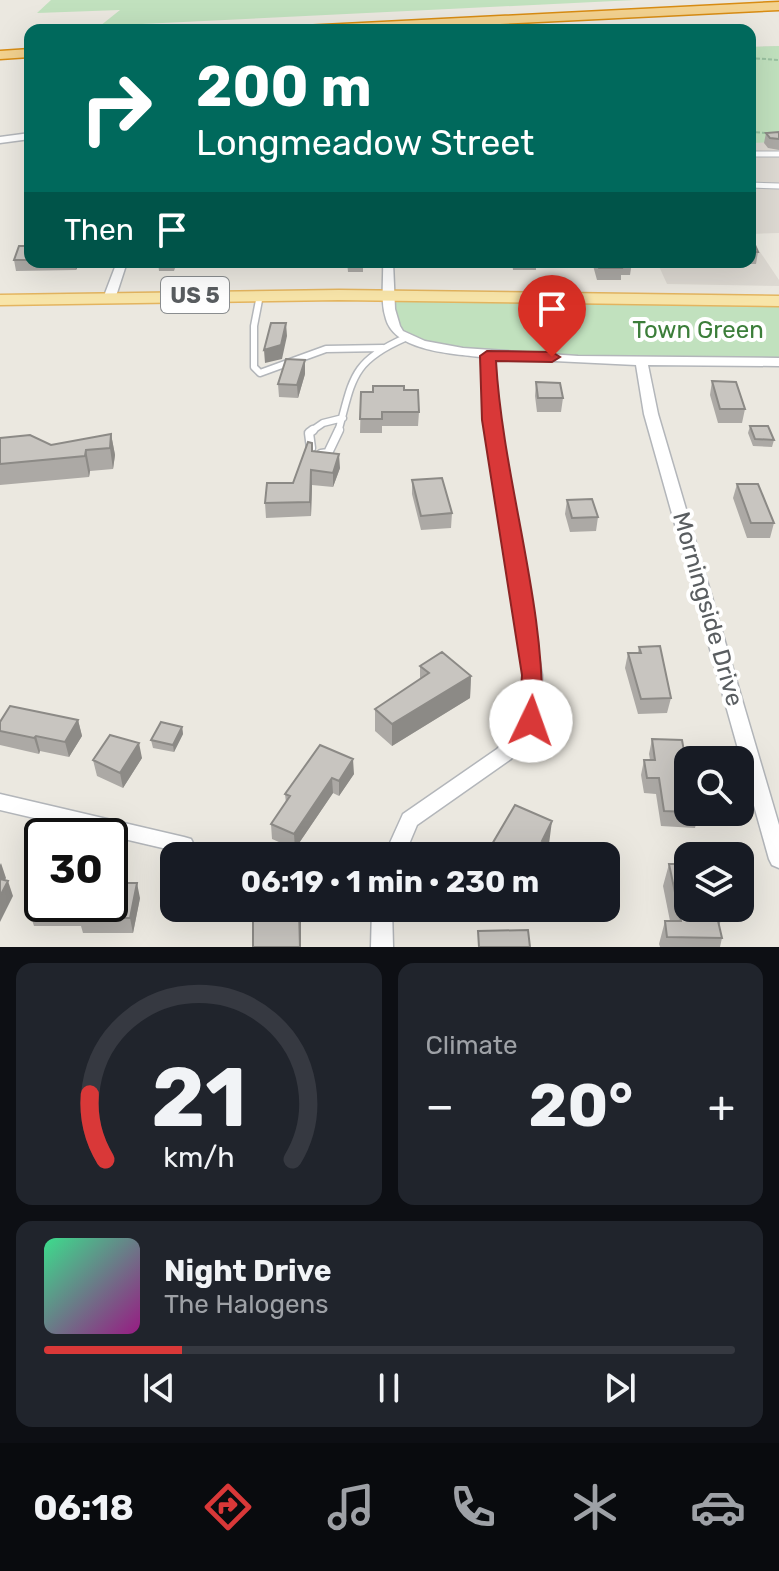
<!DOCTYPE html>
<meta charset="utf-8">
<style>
body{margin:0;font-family:Rubik,sans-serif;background:#20242c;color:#f1f3f6;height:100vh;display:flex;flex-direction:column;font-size:30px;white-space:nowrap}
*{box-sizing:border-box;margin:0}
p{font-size:26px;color:#9ea1a6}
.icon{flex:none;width:44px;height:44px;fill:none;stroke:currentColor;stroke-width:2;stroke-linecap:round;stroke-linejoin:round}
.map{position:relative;height:947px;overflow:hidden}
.side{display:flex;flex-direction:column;gap:16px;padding:16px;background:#0d0f14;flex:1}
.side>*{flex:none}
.guide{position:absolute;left:24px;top:24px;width:732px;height:244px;border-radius:16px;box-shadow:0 8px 32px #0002;background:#00695c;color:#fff;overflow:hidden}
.controls{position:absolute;left:674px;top:746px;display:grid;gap:16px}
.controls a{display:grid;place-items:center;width:80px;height:80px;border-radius:16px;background:#171b24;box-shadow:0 8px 32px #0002;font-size:40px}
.speed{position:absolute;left:24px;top:818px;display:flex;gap:16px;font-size:40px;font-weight:700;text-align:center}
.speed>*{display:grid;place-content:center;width:104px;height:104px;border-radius:50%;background:#171b24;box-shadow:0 8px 32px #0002;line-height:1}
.speed .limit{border:4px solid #111;border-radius:12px;background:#fff;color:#111}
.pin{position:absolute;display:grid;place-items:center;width:68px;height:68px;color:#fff;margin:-82px -34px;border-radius:50% 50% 50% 0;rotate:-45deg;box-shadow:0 0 8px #0007}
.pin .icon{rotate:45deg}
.me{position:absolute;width:88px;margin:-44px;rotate:3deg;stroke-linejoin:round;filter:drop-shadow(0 0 6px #0008)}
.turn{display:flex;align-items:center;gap:28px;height:168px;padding:0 40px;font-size:36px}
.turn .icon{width:104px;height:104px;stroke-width:2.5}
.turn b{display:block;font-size:56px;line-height:68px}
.then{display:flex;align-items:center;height:76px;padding:0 40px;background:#0003;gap:16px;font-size:30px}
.big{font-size:60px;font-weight:700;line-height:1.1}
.side .tile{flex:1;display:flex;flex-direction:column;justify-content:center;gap:12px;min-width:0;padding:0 28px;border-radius:16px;background:#20242c}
.side .dial{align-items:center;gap:0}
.dial svg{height:208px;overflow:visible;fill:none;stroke:#363941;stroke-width:7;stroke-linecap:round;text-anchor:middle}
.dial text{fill:#f1f3f6;stroke:none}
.song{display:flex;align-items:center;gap:24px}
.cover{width:96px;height:96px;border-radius:12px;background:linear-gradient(135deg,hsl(150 70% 55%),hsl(310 70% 35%))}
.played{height:8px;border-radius:4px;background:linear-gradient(90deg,#d93838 20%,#363941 20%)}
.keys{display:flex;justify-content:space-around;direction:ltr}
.heat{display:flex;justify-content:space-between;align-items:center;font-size:44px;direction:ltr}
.side .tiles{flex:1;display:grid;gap:16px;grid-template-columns:1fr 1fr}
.tile:last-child{grid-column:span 2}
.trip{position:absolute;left:160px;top:842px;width:460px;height:80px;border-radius:16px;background:#171b24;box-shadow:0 8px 32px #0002;font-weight:700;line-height:80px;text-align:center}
.dock{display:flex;height:128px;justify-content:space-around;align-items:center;background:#090b0e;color:#9ea1a6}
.dock .icon{width:56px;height:56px}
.dock .on{color:#d93838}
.dock b{font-size:36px;color:#f1f3f6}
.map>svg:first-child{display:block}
</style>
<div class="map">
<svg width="779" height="947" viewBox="0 0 779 947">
<rect width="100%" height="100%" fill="#ebe8e0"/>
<!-- education -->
<path fill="#ddd9d2" d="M779,46V233L750,234V47Z
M750,237L779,280V286L667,284L657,262H750Z"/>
<!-- green -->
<path fill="#c1e1be" d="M51,0H635L100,26L120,10L37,13Z
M779,46V142L750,143V47Z
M390,300L779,301V362L488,356L435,350L399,334Z"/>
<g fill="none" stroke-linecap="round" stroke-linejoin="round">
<!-- service-far2 casing -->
<g stroke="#b3b6ba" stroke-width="7">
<path id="service-far2" d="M750,154H779
M750,185L779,186"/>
</g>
<!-- service-far1 casing -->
<g stroke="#b3b6ba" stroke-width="9">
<path id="service-far1" d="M260,295L254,326V367L260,373L326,349L383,348
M310,432L323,423L343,418
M338,432C353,380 350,362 405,338"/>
</g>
<!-- service casing -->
<g stroke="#b3b6ba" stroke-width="11">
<path id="service" d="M311,448L309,433L313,430
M321,454L328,453L339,430"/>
</g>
<!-- minor casing -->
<g stroke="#b3b6ba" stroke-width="3">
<path id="minor" d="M30,133V139L0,143V137Z
M117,262H127L116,296L110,299L104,296Z
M383,262H393L395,309L400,326L403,331L425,341L463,348L578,356L779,358V366L648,365L658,414L779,825V868L772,865L769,859L644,414L636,365L493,358L498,420L542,675V710L532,734L511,759L417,825L404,856H384L403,814L497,749L518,726L524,710V675L484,420L481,357C453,354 395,351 386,319C380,301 384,281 383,262Z
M0,794L184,837L191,839L194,845L191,851L184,853L0,810Z
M372,908H392L393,947H371Z"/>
</g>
<!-- primary casing -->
<g stroke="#e4b560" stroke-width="3">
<path id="primary" d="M339,290L779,296V306L339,300L0,305V295Z"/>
</g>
<!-- motorway casing -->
<g stroke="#d88c13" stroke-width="3">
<path id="motorway" d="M779,2V10L380,30H296L303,26Z
M30,49V57L0,59V51Z"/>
</g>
<!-- path -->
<path stroke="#99c1a0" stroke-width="2" stroke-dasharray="4 2" stroke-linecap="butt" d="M750,58L779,60
M750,132L767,133"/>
<!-- service-far2 -->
<use href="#service-far2" stroke="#fff" stroke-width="5"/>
<!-- service-far1 -->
<use href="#service-far1" stroke="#fff" stroke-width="6"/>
<!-- service -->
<use href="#service" stroke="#fff" stroke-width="8"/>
<!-- minor -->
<use href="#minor" fill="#fff" fill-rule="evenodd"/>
<!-- primary -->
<use href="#primary" fill="#f8e5a9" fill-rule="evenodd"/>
<!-- motorway -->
<use href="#motorway" fill="#f3d28f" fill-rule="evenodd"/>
</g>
<!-- wall -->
<path fill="#aca9a5" d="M779,132V150L768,148L764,143L766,133Z
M750,238L758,252L756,264H722L721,262H750Z
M30,246V262H80L76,270L16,271L14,260Z
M158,262H177L174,271H159Z
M347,262H363V272H348Z
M512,262H536V270H513Z
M592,262H632L630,275H621V280H597Z
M305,374L298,398L279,397L278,384Z
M712,381L745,409L742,423H718L710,395Z
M536,382L563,398L561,412H537L535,396Z
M404,390L419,412L418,426H382V433H360L361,392Z
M750,426L774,440L772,447L753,446L748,433Z
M111,434L115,455L113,469L90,471L89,477L0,485V438L51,445Z
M312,451L340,468L333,487L312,485L311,516L266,518L265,503L293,483Z
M412,480L452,513L451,528L421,530L412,494Z
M737,484L774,523L770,538H747L733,498Z
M567,500L598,517L596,531L570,532L565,514Z
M639,647L671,698L667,713L638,714L625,668L628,653H638Z
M420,666L471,676L470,698L392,746L375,731V709L420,679Z
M78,720L82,736L69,757L40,751L39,754L0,745V722Z
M182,727L183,734L174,752L153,748L151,740Z
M652,739L688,773L699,812L695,828L661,826L656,794L644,793L641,775L644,760H650L649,754Z
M320,745L354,774L339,796L333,793L295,849L272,839L271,824L286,803L285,794Z
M142,758L123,788L97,776L93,760Z
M669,864L688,908H725L719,926L722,938L720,947H660L659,944L665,921H670L663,886Z
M140,898L133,933H83L81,926H34L29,911Z"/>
<!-- shaded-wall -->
<path fill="#8c8a86" d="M75,262H80L76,270Z
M286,323L287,336L282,359L265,363L264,350Z
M305,360V374L298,398L297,385Z
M111,434L115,455L113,469L110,448Z
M86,450L90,471L89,477L85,456Z
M339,454L340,468L333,487V473Z
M311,470L312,485L311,516L310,502Z
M471,676L470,698L392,746V724Z
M78,720L82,736L69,757L65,742Z
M182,727L183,734L174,752L173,745Z
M36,736L40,751L39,754L34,738Z
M139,743L142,758L123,788L120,773Z
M353,759L354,774L339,796V781Z
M332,778L333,793L295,849L294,834Z
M552,821L549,844L542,841Z
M1,863L6,878L0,890V865Z
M8,881L13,896L0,922V896Z
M137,883L140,898L133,933L130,918Z
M299,908H301V947H300Z
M477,908H503V910L476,915Z"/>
<!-- building -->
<path fill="#c8c5c0" stroke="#8c8a86" stroke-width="2" d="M779,132V139L770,138L766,133Z
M750,238H752L758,252H750Z
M19,246H30V260H14Z
M597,262H632V263H621L622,268H599Z
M271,323H286L281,345L264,350Z
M286,359L305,360L297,385L278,384Z
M712,381L736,382L745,409H720Z
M536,382L560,383L563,398H538Z
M373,386H404V390H418L419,412H382V419H360L361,392H373Z
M750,426H768L774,440L755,439Z
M111,434L110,448L86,450L85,456L0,464V438L30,435L51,445Z
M308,442L312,443V451L339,454L333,473L311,470L310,502L265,503L267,483H293Z
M442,478L452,513L421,516L412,480Z
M737,484H758L774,523H751Z
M592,499L598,517L572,518L567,500Z
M660,646L671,698L641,699L628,653H641L639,647Z
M442,652L471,676L392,724L375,709L429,673L420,666Z
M10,706L78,720L65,742L36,736L34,738L0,731V722Z
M161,722L182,727L173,745L151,740Z
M110,735L139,743L120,773L93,760Z
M652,739L682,740L688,773V812L664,811L659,778H647L644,760H655Z
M320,745L353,759L339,781L332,778L294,834L271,824L290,796L285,794Z
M515,805L552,821L542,841L573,854L572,856H489L488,851Z
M669,864H688V908H715L722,938L667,937L665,921H681Z
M0,879L8,881L0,896Z
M37,882H42V904H110V883H137L130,918H78L80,911H29Z
M253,908H299L300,947H253Z
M528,930L530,947H479L478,931Z"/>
<!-- route -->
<path fill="#d93838" stroke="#8d2424" stroke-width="2" d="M487,351L552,352L560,357L552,362L496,361C503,481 546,603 542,721L539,728H523L519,721L522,675L482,420L480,356Z"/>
<g text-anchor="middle" stroke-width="8" stroke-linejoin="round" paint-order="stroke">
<!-- shield labels -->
<rect fill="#fff" stroke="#8b8e90" stroke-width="2" x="161" y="277" width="68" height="36" rx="6"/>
<g font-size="22" font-weight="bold" fill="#595d60">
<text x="195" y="303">US 5</text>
</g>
<!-- park labels -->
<g font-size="24" fill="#3c7e3a" stroke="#fff">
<text x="698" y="338">Town Green</text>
</g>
<!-- street labels -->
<g font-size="24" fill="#595d60" stroke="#fff">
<text transform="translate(708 609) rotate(74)" y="8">Morningside Drive</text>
</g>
</g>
</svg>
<div class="controls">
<a><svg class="icon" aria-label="search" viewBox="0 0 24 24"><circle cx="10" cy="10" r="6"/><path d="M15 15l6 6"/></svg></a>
<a><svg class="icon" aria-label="layers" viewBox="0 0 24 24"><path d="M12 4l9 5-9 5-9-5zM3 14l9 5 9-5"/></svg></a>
</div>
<div class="speed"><div class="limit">30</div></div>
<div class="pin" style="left:552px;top:357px;background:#d93025"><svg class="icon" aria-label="arrive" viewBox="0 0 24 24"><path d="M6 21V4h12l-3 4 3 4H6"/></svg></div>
<svg class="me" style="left:531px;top:721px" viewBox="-20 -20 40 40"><circle r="19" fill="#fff"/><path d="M0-13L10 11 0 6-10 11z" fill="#d93838"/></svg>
<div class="trip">06:19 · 1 min · 230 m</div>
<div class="guide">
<div class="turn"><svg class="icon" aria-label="right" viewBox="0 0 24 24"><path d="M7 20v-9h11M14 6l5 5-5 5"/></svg><div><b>200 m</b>Longmeadow Street</div></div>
<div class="then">Then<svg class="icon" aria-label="arrive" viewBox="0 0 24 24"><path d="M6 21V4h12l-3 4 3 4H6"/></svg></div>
</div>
</div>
<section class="side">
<div class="tiles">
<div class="tile dial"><svg viewBox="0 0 100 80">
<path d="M14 69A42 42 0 1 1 86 69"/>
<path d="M14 69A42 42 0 0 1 8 44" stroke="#d93838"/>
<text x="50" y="56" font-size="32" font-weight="700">21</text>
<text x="50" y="72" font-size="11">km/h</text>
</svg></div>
<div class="tile"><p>Climate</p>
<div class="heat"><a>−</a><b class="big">20°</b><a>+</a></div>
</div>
<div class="tile">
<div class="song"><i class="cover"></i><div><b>Night Drive</b><p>The Halogens</p></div></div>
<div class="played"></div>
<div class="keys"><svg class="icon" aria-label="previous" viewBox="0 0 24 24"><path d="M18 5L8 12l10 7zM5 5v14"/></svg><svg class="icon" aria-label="pause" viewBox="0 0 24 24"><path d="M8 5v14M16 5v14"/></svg><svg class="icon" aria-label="next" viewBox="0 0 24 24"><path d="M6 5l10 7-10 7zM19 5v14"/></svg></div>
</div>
</div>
</section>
<nav class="dock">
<b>06:18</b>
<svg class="icon on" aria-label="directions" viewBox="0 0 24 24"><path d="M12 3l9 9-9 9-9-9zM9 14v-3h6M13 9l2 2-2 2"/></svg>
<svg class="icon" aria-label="music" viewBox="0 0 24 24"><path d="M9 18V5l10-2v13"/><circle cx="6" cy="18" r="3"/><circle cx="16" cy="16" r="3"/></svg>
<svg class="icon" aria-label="phone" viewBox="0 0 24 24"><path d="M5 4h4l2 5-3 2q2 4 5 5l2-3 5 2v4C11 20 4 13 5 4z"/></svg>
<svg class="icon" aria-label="climate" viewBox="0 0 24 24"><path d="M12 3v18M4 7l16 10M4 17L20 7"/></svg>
<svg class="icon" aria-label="car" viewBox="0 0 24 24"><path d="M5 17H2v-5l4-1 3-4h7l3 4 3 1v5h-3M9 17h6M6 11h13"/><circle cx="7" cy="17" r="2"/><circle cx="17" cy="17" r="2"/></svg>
</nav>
